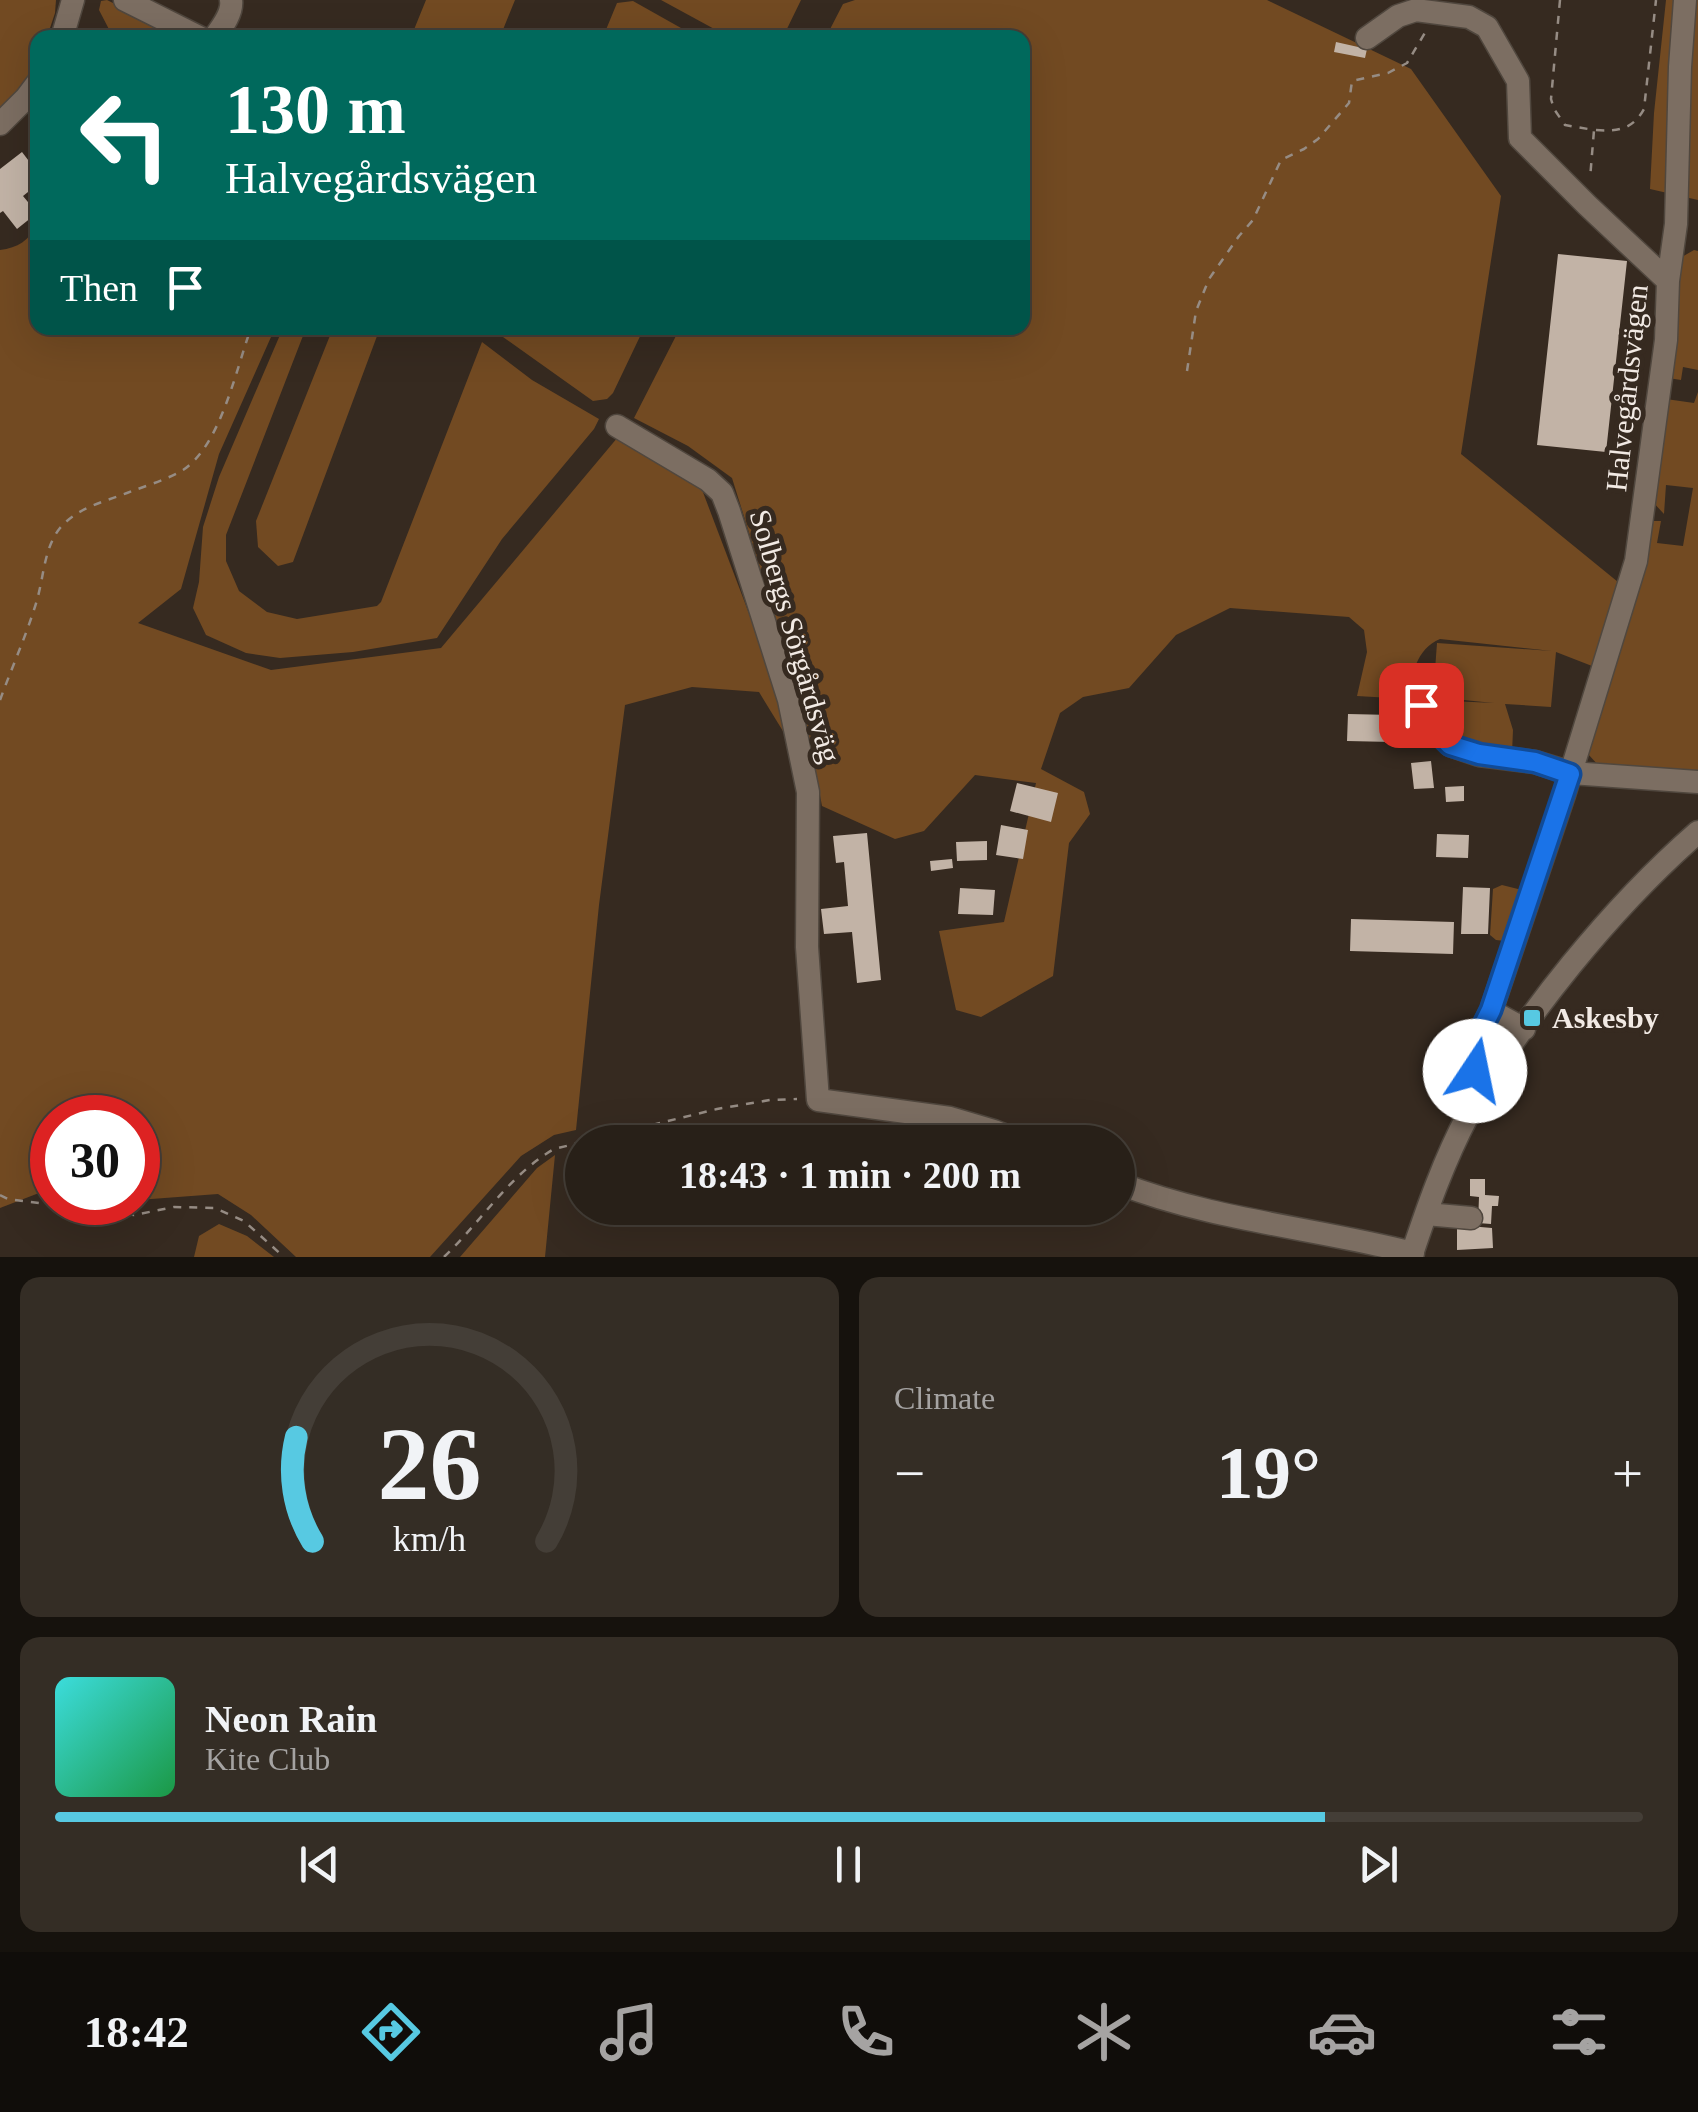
<!DOCTYPE html>
<meta charset="utf-8">
<style>
body{margin:0;font-family:Georgia,serif;background:#342d25;color:#f1f3f6;height:100vh;display:flex;flex-direction:column;font-size:38px;white-space:nowrap}
*{box-sizing:border-box;margin:0}
p{font-size:32px;color:#a5a3a2}
.icon{flex:none;width:55px;height:55px;fill:none;stroke:currentColor;stroke-width:2;stroke-linecap:round;stroke-linejoin:round}
.map{position:relative;height:1257px;overflow:hidden}
.sheet{display:flex;flex-direction:column;gap:20px;padding:20px;background:#16120d;flex:1}
.sheet>*{flex:none}
.top-card{position:absolute;left:30px;top:30px;width:1000px;height:305px;border-radius:20px;box-shadow:0 10px 40px #0002,0 0 0 2px #443e37;background:#00695c;color:#fff;overflow:hidden}
.speed{position:absolute;left:30px;top:1095px;display:flex;gap:20px;font-size:50px;font-weight:700;text-align:center}
.speed>*{display:grid;place-content:center;width:130px;height:130px;border-radius:50%;background:#282018;box-shadow:0 10px 40px #0002,0 0 0 2px #443e37;line-height:1}
.speed .limit{border:15px solid #d22;background:#fff;color:#111}
.pin{position:absolute;display:grid;place-items:center;width:85px;height:85px;color:#fff;margin:-42px;border-radius:20px;box-shadow:0 5px 15px #0006}
.me{position:absolute;width:110px;margin:-55px;rotate:11deg;stroke-linejoin:round;filter:drop-shadow(0 0 8px #0008)}
.turn{display:flex;align-items:center;gap:35px;height:210px;padding:0 30px;font-size:45px}
.turn .icon{width:130px;height:130px;stroke-width:2.5}
.turn b{display:block;font-size:70px;line-height:85px}
.then{display:flex;align-items:center;height:95px;padding:0 30px;background:#0003;gap:20px;font-size:38px}
.big{font-size:75px;font-weight:700;line-height:1.1}
.sheet .card{flex:1;display:flex;flex-direction:column;justify-content:center;gap:15px;min-width:0;padding:0 35px;border-radius:20px;background:#342d25}
.sheet .dial{align-items:center;gap:0}
.dial svg{height:260px;overflow:visible;fill:none;stroke:#443e37;stroke-width:7;stroke-linecap:round;text-anchor:middle}
.dial text{fill:#f1f3f6;stroke:none}
.song{display:flex;align-items:center;gap:30px}
.cover{width:120px;height:120px;border-radius:15px;background:linear-gradient(135deg,hsl(180 70% 55%),hsl(140 70% 35%))}
.played{height:10px;border-radius:5px;background:linear-gradient(90deg,#57c9e2 80%,#443e37 80%)}
.keys{display:flex;justify-content:space-around;direction:ltr}
.heat{display:flex;justify-content:space-between;align-items:center;font-size:55px;direction:ltr}
.sheet .tiles{flex:1;display:grid;gap:20px;grid-template-columns:1fr 1fr}
.card:last-child{grid-column:span 2}
.trip{position:absolute;left:565px;top:1125px;width:570px;height:100px;border-radius:50px;background:#282018;box-shadow:0 10px 40px #0002,0 0 0 2px #443e37;font-weight:700;line-height:100px;text-align:center}
.tab-bar{display:flex;height:160px;justify-content:space-around;align-items:center;background:#100d0a;color:#a5a3a2}
.tab-bar .icon{width:70px;height:70px}
.tab-bar .current{color:#57c9e2}
.tab-bar b{font-size:45px;color:#f1f3f6}
.map>svg:first-child{display:block}
</style>
<div class="map">
<svg width="1698" height="1257" viewBox="0 0 1698 1257">
<rect width="100%" height="100%" fill="#362a20"/>
<!-- green -->
<path fill="#724a22" d="M0,0H56L55,13L47,37L38,38C37,72 24,87 0,110Z
M107,0L180,37H113L99,10L101,1Z
M426,0H515L500,37H411Z
M661,0H801L783,37H729Z
M855,0H1267L1411,69L1501,196L1461,454L1618,582L1592,666L1556,652L1551,707L1505,704L1513,730L1512,753L1448,736L1429,700L1494,703L1433,697L1437,643L1552,651L1440,639C1416,649 1411,676 1408,699L1357,696L1367,652L1364,630L1349,617L1230,608L1176,635L1129,688L1083,697L1060,713L1041,769L1084,792L1090,814L1069,843L1053,976L981,1017L956,1010L939,931L1004,922L1036,783L975,775L924,831L895,839L822,806L804,709L732,478L688,446L634,418L680,328H1022V38L826,37L843,4Z
M1666,0H1698V200L1650,189L1654,113Z
M633,1L697,37H603L617,3Z
M37,225L38,328H275L219,454L181,589L138,623L271,670L441,648L618,437L701,487L778,690L789,741L759,692L692,687L625,705L599,905L576,1130L554,1135L521,1156L430,1257H296L251,1215L218,1194L138,1200V1118H52V1188L0,1208V250C18,248 29,240 37,225Z
M1694,250L1698,251V370L1683,367L1681,380L1668,378L1680,258Z
M283,328H306L226,535V561L239,591L267,612L297,619L377,606L381,602L482,342L532,380L599,419L594,429L502,539L437,638L353,652L280,658L246,653L206,635L193,608L199,582L203,527L219,477Z
M333,328H380L293,562L278,566L258,547L256,521Z
M494,328H644L613,393L607,399L593,401L496,332Z
M1698,392V771L1599,766L1588,754L1586,741L1651,521H1661L1657,543L1683,546L1693,488L1666,485L1664,514L1651,500L1666,399L1694,403Z
M1502,885L1522,890L1505,941L1496,940L1490,935L1493,889Z
M555,1155L545,1257H460L537,1168Z
M219,1224L247,1236L274,1257H194L199,1236Z"/>
<!-- building -->
<path fill="#c2b3a6" d="M1336,42L1367,49L1365,58L1334,52Z
M22,152L38,173V184L23,196L37,213L17,229L3,211L0,213V169Z
M1558,254L1627,261L1606,452L1537,445Z
M1348,714L1393,715L1392,742L1347,741Z
M1431,761L1434,788L1414,789L1411,763Z
M1017,783L1058,793L1051,822L1010,811Z
M1464,786V801L1446,802L1445,787Z
M1001,825L1028,830L1023,859L996,855Z
M867,833L881,980L857,983L852,932L824,934L821,909L848,906L844,862L836,863L833,836Z
M1437,834L1469,835L1468,858L1436,857Z
M987,841V860L957,861L956,842Z
M952,859L953,868L931,871L930,861Z
M1463,887L1490,888L1488,934H1461Z
M960,888L995,890L993,915L958,914Z
M1351,919L1454,922L1453,954L1350,951Z
M1470,1179H1485V1195L1499,1196L1498,1206H1492L1491,1224L1478,1223L1479,1197L1470,1196Z
M1469,1226L1492,1228L1493,1248L1457,1250V1229L1469,1228Z"/>
<g fill="none" stroke-linecap="round" stroke-linejoin="round">
<!-- minor casing -->
<g stroke="#50473e" stroke-width="25">
<path id="minor" d="M125,0L201,38
M62,38L73,0
M214,38C222,27 233,13 231,0
M1367,38L1398,16L1416,10L1469,17L1487,27L1518,81L1520,138L1587,205L1668,281
M0,124L26,98L38,82
M617,426L708,480L722,493L729,511L789,700L808,792L807,947L818,1100L950,1118L994,1131L1021,1142
M1421,705L1433,728L1450,745L1479,755L1535,762L1571,773L1698,782
M1491,1011L1564,795L1636,561L1666,340L1668,281L1676,224L1680,67L1685,0
M1489,1081L1475,1071L1470,1064L1475,1042L1491,1011L1524,1029
M1118,1183C1212,1220 1315,1228 1413,1253
M1426,1214L1471,1218
M1411,1257C1427,1209 1444,1160 1468,1115C1522,1017 1613,906 1698,832"/>
</g>
<!-- path -->
<path stroke="#968c84" stroke-width="2.5" stroke-dasharray="8 8" stroke-linecap="butt" d="M1560,0L1551,99L1554,109L1565,125L1594,130L1590,179
M1596,130C1618,132 1633,129 1644,109L1656,0
M1187,371L1196,311L1209,279L1239,236L1253,220L1281,160L1304,149L1318,139L1349,103L1352,81L1388,73L1407,63L1426,31
M0,700C12,667 27,634 37,600C44,576 44,548 60,528C77,508 103,502 127,493C145,486 166,480 183,470C221,445 236,369 251,328
M0,1195L8,1199L134,1215L174,1207L215,1208L244,1221L284,1257
M444,1257C481,1222 509,1175 554,1149L717,1109L770,1100L797,1099"/>
<!-- minor -->
<use href="#minor" stroke="#7c6e62" stroke-width="22"/>
</g>
<g fill="none" stroke-linecap="round" stroke-linejoin="round">
<!-- route casing -->
<g stroke="#114b97" stroke-width="25">
<path id="route" d="M1421,705L1433,728L1450,745L1479,754L1535,762L1570,774L1491,1010L1475,1042L1470,1064L1475,1071"/>
</g>
<!-- route -->
<use href="#route" stroke="#1a73e8" stroke-width="18"/>
</g>
<!-- markers -->
<rect fill="#57c9e2" stroke="#362a20" stroke-width="4" x="1522" y="1008" width="20" height="20" rx="5"/>
<g text-anchor="middle" stroke-width="10" stroke-linejoin="round" paint-order="stroke">
<!-- street labels -->
<g font-size="30" fill="#f2eae4" stroke="#362a20">
<text transform="translate(1627 388) rotate(-84)" y="10">Halvegårdsvägen</text>
<text transform="translate(795 636) rotate(74)" y="10">Solbergs Sörgårdsväg</text>
</g>
<!-- poi labels -->
<g font-size="30" font-weight="bold" fill="#f2eae4" stroke="#362a20" text-anchor="start">
<text x="1552" y="1028">Askesby</text>
</g>
</g>
</svg>
<div class="speed"><div class="limit">30</div></div>
<div class="pin" style="left:1421px;top:705px;background:#d93025"><svg class="icon" aria-label="arrive" viewBox="0 0 24 24"><path d="M6 21V4h12l-3 4 3 4H6"/></svg></div>
<svg class="me" style="left:1475px;top:1071px" viewBox="-20 -20 40 40"><circle r="19" fill="#fff"/><path d="M0-13L10 11 0 6-10 11z" fill="#1a73e8"/></svg>
<div class="trip">18:43 · 1 min · 200 m</div>
<div class="top-card">
<div class="turn"><svg class="icon" aria-label="left" viewBox="0 0 24 24"><path d="M17 20v-9H6M10 6l-5 5 5 5"/></svg><div><b>130 m</b>Halvegårdsvägen</div></div>
<div class="then">Then<svg class="icon" aria-label="arrive" viewBox="0 0 24 24"><path d="M6 21V4h12l-3 4 3 4H6"/></svg></div>
</div>
</div>
<section class="sheet">
<div class="tiles">
<div class="card dial"><svg viewBox="0 0 100 80">
<path d="M14 69A42 42 0 1 1 86 69"/>
<path d="M14 69A42 42 0 0 1 9 37" stroke="#57c9e2"/>
<text x="50" y="56" font-size="32" font-weight="700">26</text>
<text x="50" y="72" font-size="11">km/h</text>
</svg></div>
<div class="card"><p>Climate</p>
<div class="heat"><a>−</a><b class="big">19°</b><a>+</a></div>
</div>
<div class="card">
<div class="song"><i class="cover"></i><div><b>Neon Rain</b><p>Kite Club</p></div></div>
<div class="played"></div>
<div class="keys"><svg class="icon" aria-label="previous" viewBox="0 0 24 24"><path d="M18 5L8 12l10 7zM5 5v14"/></svg><svg class="icon" aria-label="pause" viewBox="0 0 24 24"><path d="M8 5v14M16 5v14"/></svg><svg class="icon" aria-label="next" viewBox="0 0 24 24"><path d="M6 5l10 7-10 7zM19 5v14"/></svg></div>
</div>
</div>
</section>
<nav class="tab-bar">
<b>18:42</b>
<svg class="icon current" aria-label="directions" viewBox="0 0 24 24"><path d="M12 3l9 9-9 9-9-9zM9 14v-3h6M13 9l2 2-2 2"/></svg>
<svg class="icon" aria-label="music" viewBox="0 0 24 24"><path d="M9 18V5l10-2v13"/><circle cx="6" cy="18" r="3"/><circle cx="16" cy="16" r="3"/></svg>
<svg class="icon" aria-label="phone" viewBox="0 0 24 24"><path d="M5 4h4l2 5-3 2q2 4 5 5l2-3 5 2v4C11 20 4 13 5 4z"/></svg>
<svg class="icon" aria-label="climate" viewBox="0 0 24 24"><path d="M12 3v18M4 7l16 10M4 17L20 7"/></svg>
<svg class="icon" aria-label="car" viewBox="0 0 24 24"><path d="M5 17H2v-5l4-1 3-4h7l3 4 3 1v5h-3M9 17h6M6 11h13"/><circle cx="7" cy="17" r="2"/><circle cx="17" cy="17" r="2"/></svg>
<svg class="icon" aria-label="filters" viewBox="0 0 24 24"><path d="M4 7h16M4 17h16"/><circle cx="9" cy="7" r="2"/><circle cx="15" cy="17" r="2"/></svg>
</nav>
